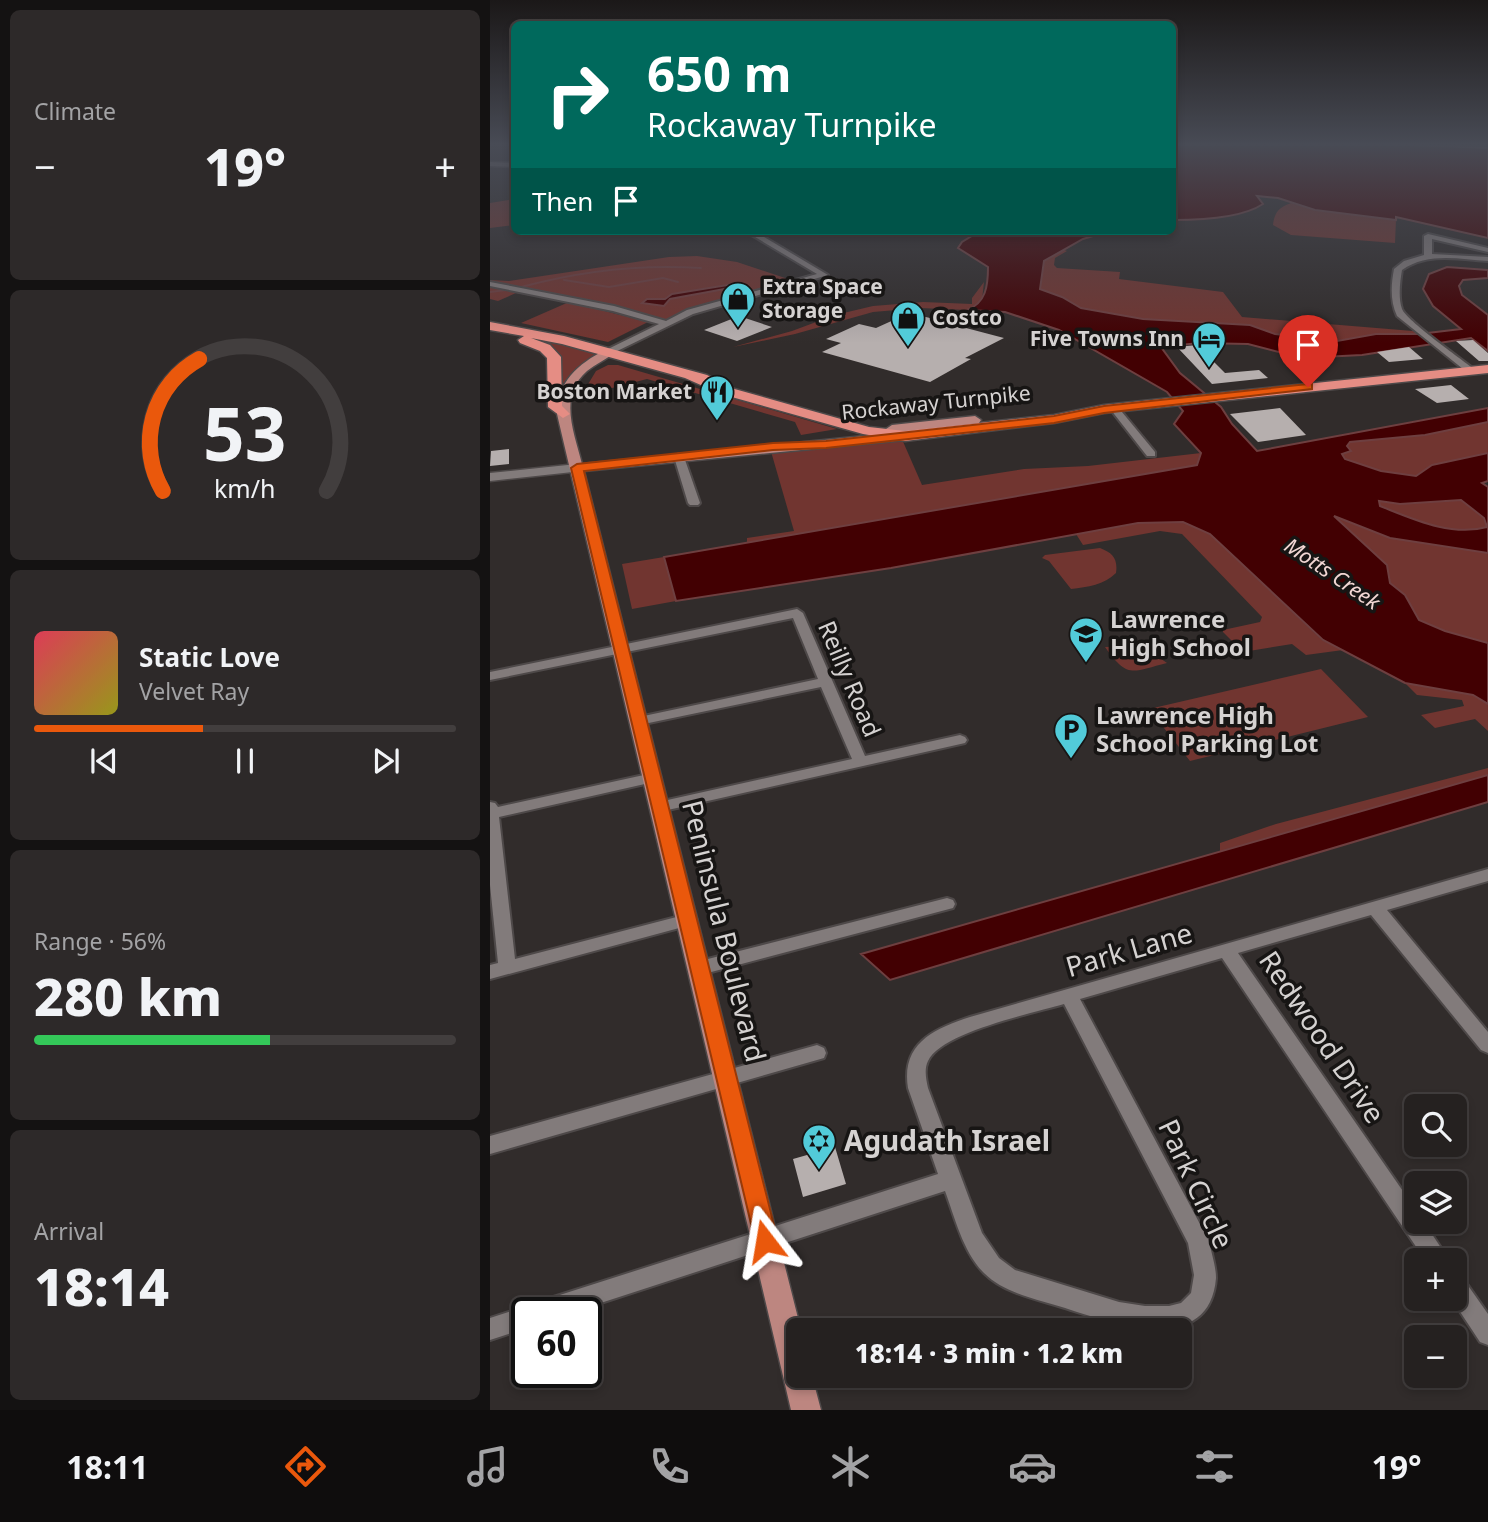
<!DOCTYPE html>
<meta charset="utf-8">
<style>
body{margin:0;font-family:"Noto Sans",sans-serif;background:#2d2929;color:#f1f3f6;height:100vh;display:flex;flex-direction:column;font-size:26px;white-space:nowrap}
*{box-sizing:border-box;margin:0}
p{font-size:23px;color:#a3a3a5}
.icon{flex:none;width:38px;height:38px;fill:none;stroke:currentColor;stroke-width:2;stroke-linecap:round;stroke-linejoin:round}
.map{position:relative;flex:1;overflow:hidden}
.side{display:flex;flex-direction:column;gap:10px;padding:10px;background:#141212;width:490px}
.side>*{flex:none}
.banner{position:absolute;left:21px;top:21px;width:665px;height:214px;border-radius:10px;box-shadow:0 4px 10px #0003,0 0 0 2px #423e3e;background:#00695c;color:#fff;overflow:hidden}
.buttons{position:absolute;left:914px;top:1094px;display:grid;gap:14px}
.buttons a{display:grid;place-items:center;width:63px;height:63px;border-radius:10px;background:#252120;box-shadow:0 4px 10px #0003,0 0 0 2px #423e3e;font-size:35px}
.speed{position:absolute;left:21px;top:1297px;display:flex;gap:14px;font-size:35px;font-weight:700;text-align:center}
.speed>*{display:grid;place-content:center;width:91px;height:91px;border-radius:50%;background:#252120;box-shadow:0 4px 10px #0003,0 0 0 2px #423e3e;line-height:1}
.speed .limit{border:4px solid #111;border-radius:10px;background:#fff;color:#111}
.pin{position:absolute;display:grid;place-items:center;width:60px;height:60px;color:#fff;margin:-72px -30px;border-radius:50% 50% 50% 0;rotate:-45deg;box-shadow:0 0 7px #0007}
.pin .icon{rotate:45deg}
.me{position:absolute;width:77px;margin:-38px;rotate:346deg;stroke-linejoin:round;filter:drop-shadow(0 0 5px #0008)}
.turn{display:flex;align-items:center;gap:24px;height:147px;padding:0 21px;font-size:32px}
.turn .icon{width:91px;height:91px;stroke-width:2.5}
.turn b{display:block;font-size:49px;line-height:60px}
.then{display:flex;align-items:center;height:66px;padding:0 21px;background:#0003;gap:14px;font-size:26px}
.big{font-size:52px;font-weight:800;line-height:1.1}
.side .tile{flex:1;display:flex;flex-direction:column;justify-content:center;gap:10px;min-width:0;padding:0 24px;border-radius:10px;background:#2d2929}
.side .dial{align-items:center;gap:0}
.dial svg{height:182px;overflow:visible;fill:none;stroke:#423e3e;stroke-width:7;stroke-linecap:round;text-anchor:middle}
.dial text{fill:#f1f3f6;stroke:none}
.song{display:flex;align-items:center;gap:21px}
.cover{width:84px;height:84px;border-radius:10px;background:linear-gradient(135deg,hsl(350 70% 55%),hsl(60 70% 35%))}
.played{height:7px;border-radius:4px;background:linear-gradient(90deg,#ea580c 40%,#423e3e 40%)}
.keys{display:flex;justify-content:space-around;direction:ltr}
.heat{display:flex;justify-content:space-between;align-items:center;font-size:38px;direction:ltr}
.charge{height:10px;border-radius:5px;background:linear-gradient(90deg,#34c759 56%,#423e3e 0)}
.trip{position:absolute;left:296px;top:1318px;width:406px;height:70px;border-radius:10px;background:#252120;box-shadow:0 4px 10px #0003,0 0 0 2px #423e3e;font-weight:800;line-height:70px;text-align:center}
.tab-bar{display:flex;height:112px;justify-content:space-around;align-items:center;background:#0f0d0d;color:#a3a3a5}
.tab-bar .icon{width:49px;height:49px}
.tab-bar .active{color:#ea580c}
.tab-bar b{font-size:32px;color:#f1f3f6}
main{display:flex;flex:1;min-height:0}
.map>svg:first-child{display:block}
</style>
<main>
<section class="side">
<div class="tile"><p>Climate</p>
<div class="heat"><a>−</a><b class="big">19°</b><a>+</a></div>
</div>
<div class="tile dial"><svg viewBox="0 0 100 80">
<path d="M14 69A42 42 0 1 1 86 69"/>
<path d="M14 69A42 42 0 0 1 30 11" stroke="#ea580c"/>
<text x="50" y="56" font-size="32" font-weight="700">53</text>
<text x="50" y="72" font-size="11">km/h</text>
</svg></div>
<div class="tile">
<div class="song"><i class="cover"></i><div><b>Static Love</b><p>Velvet Ray</p></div></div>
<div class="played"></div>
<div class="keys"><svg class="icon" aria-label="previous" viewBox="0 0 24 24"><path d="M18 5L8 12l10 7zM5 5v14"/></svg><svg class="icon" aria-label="pause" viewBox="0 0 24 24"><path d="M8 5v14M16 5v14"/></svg><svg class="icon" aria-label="next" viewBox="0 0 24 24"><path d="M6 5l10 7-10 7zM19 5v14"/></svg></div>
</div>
<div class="tile"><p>Range · 56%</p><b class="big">280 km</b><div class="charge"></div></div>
<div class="tile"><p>Arrival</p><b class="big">18:14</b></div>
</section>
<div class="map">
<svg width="998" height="1410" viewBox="0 0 998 1410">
<rect width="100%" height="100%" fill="#312c2b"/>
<!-- green -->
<path fill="#713530" d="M24,199V225L0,228V203Z
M801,203L825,210L906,220L905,243L801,235L783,225C785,212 788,208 801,203Z
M572,249L577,251L565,258L564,265L567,268L630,272L629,279L733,292L752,317L923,331L929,334H886L847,341L785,334L760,325L653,319L591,308L572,297L550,289L554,260Z
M207,256L247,262L304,281L178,321L44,290L42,296L26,293L8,301L0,299V280L19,281L179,257Z
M494,282L492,300L488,306L477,310L430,308L383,312L305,334L243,347L302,331L345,315L383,306L433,302L482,304V298Z
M79,302L158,322L118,342L31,323Z
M39,334L113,351L88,367L65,393V351L58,344Z
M118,365H128L347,429L311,435L305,422L157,379L91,396L106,371Z
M998,422V453L942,465L926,476L891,471L855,459L851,454L860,451L857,446L859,442L935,435Z
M411,437L432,485L534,469L598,466L711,453L707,465L257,543V538L304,531L280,448Z
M889,500L910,504L971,500L994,518L997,527C961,537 923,520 890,506Z
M842,515L900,538L998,553V643L955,631L929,620L915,595L900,583Z
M693,522L720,534L832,640L853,650L816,655L802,644L753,652L733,632V630L770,622L772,617L692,534L670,531L593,545L586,534L648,523Z
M610,548C623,553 628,559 626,573C614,585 598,587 581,589L559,561L552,558L555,555Z
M174,557L186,601L142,609L132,564Z
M640,646L664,654L677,663C641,672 638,679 615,647Z
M831,669L878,717L700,761L659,709Z
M915,683L983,695L998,704V731L985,719L945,728L931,715L974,706L972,700L927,695Z
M998,768V775L730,852V843L786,824Z"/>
<!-- water -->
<path fill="#420002" stroke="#6e3f40" stroke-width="2" fill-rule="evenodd" d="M683,145H924L998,148V238L906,217V220L825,210L788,198L767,196L773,204C752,218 708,220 683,220Z
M490,231H620L593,239L554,261L550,289L572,297L591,308L653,319L760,325L785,334L847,341L886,334H929L971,329L943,306L933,289L939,274L957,267L998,270V278L973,280L969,286L972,295L998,315V351L981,338L872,355L812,358L758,344L709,343L671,347L690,373L731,407L742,424L767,451L998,408V422L935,435L860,442L857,446L861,451L852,454L855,459L891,471L926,476L942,465L998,453V481L992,483L998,487V553L900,538L844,516L897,565L900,583L915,595L929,620L955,631L998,643V704L983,695L915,683L833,640L720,534L693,522L648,523L401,568L186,601L174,557L707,465L711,453L684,424L693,411L677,392L569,330L515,312L477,310C496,303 498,286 498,267L468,248L472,242ZM971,500L994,518L997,527C961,537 923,519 890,506L889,501L910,504Z
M250,283L240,288L180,299L174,306L152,303L157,299H175L182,294Z
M998,775V802L400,980L371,954Z"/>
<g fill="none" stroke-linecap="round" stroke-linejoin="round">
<!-- stream -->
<path stroke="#6e3f40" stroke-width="2" d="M74,280L119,287L173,278L188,282
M31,287C90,271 150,264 211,268
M0,292L16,290"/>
</g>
<!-- building -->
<path fill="#b6afae" d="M419,313L440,318L447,315L464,319L457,323L514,338L475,358L481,359L440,382L332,352L351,343L336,339L369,324L386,328Z
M249,316L282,327L247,341L214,330Z
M983,340L998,353V361H989L966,341Z
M707,345L735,373L769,370L778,378L722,384L687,347Z
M919,347L933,359L899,362L887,352Z
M961,385L979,399L947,403L925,389Z
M790,408L816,435L768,442L740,414Z
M19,449V464L0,466L1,451Z
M345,1147L356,1184L313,1197L303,1159Z"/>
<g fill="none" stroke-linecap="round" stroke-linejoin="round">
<!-- street casing -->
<g stroke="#4e4949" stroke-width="4">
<path id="street" d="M255,231H264L338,275L203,314L119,355L115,352L116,350L169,324L123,311L0,286V282L124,306L176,321L197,310L327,274Z
M938,234L998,248V252L942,239V254L998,257V261C969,259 937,252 912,270C910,282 908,297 912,309C916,320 971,359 984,369V373H978L907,316C900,301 901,285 904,269L914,261L934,255V236Z
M621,406H627L665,452V456H657L621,410Z
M189,454L194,457L210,503L208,505H200L198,503L184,457Z
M307,609L313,613L375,756L470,735L475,737L477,740L475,743L169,812L164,811L161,807L164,803L362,759L331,687L149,725L142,721L149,717L328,679L303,618L0,680V672Z
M163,773L168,775L171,778L168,781L9,817L25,959L198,914L204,916L207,920L204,924L0,979V965L8,963L0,885V802L5,803L8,807Z
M998,869V881L897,910L998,1032V1053L991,1050L881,915L748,953L926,1210V1222H934L959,1260H935L732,958L590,999L719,1241C721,1252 726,1266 726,1278C720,1355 628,1325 581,1310C552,1300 516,1295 494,1273C473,1252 465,1218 455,1191L83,1312H37V1328L0,1340V1318L37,1306L42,1308L43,1304L51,1301L448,1174L418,1088C411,1044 443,1029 480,1017ZM574,1004L698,1243L704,1275L701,1293L691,1303L679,1306H655L629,1302L525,1270L509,1258L492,1233L438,1088C436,1079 434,1069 438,1061C451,1032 544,1013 574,1004Z
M457,898L463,900L465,904L463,908L210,975L204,973L201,968L204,963L210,961Z
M327,1045L334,1048L336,1053L334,1058L0,1154V1136Z
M964,1273L972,1277L998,1314V1345L990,1342L961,1298H964Z"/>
</g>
<!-- secondary casing -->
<g stroke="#4e4949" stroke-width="3">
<path id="secondary" d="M0,162L24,163V167L0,166Z
M87,464L94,468L92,471L0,481V473Z"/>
</g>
<!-- primary casing -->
<g stroke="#4e4949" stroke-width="3">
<path id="primary" d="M115,350L125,352C117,359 106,364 97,371C68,396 84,432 92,464L415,432L421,436L415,440L94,471L311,1330H308V1376H322L331,1410H301L67,414C67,382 88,364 115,350Z
M485,416L491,420L489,423L402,433L396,429L402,425Z"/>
</g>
<!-- highway casing -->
<g stroke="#4e4949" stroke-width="3">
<path id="highway" d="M0,322L74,336L217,375L241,388L379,427L415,431L564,415L614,405L998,365V373L614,413L564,423L415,441L373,434L231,394L195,378L72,344L41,338L60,345L71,357L72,406L80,414L73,418L58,407L57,358L50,351L30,343L28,340L34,336L0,330Z"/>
</g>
<!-- street -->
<use href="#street" fill="#827b7b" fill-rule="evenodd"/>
<!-- secondary -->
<use href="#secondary" fill="#827b7b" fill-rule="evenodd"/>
<!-- primary -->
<use href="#primary" fill="#bd8680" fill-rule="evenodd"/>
<!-- highway -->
<use href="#highway" fill="#e58d84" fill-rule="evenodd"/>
</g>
<!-- sky -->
<linearGradient id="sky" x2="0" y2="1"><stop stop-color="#1b1818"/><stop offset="0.42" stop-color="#484b55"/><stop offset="1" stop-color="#484b55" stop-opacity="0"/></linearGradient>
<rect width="998" height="343" fill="url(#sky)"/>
<!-- route -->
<path fill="#ea580c" stroke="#983908" stroke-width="2" d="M818,384H822V389L614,413L564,423L428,438L336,448L283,450L94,471L288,1241L284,1249L275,1253L267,1249L81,468L87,464L283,443L336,441L428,431L564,416L614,406Z"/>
<!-- icons -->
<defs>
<g id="shop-pin" transform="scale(1.75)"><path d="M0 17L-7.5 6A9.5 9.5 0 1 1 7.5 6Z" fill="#52cbd9" stroke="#171514"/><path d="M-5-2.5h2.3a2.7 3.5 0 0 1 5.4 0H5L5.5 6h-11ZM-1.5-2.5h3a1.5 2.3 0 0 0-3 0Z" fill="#111"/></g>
<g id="hotel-pin" transform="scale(1.75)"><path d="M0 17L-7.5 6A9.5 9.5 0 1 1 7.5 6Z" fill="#52cbd9" stroke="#171514"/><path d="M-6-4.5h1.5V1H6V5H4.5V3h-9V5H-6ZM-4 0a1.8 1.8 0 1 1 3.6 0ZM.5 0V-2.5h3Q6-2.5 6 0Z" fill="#111"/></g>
<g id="restaurant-pin" transform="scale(1.75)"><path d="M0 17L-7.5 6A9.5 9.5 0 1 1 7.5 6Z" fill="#52cbd9" stroke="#171514"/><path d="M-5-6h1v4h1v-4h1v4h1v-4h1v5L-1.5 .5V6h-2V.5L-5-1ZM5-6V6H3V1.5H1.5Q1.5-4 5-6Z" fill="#111"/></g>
<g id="school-pin" transform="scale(1.75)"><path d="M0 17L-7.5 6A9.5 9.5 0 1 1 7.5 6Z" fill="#52cbd9" stroke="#171514"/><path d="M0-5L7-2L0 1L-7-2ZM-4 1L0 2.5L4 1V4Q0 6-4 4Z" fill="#111"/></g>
<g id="parking-pin" transform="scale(1.75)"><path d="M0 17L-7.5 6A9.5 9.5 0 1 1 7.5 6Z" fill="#52cbd9" stroke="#171514"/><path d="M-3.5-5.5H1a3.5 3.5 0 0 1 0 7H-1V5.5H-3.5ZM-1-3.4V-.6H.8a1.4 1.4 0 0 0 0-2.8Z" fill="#111"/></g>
<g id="synagogue-pin" transform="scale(1.75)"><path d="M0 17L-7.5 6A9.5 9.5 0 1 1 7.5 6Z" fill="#52cbd9" stroke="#171514"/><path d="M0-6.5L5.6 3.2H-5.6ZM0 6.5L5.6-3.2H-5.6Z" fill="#111"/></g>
</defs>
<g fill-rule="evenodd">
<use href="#shop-pin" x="248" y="299"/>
<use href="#shop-pin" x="418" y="318"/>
<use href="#hotel-pin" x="719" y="339"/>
<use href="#restaurant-pin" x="227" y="392"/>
<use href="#school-pin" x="596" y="634"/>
<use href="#parking-pin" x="581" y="730"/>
<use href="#synagogue-pin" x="329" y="1141"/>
</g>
<g text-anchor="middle" stroke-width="7" stroke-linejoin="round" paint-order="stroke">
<!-- far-poi labels -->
<g font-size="21" font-weight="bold" fill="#d5d2d1" stroke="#171514" text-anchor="start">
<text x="272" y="294">Extra Space<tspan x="272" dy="24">Storage</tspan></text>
<text x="442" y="325">Costco</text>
<text x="694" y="346" text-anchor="end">Five Towns Inn</text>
<text x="202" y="399" text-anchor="end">Boston Market</text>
</g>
<!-- far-street labels -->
<g font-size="21" fill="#d5d2d1" stroke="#171514">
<text transform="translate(446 403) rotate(-6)" y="7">Rockaway Turnpike</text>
</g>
<!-- far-water labels -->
<g font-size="21" font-style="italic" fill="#f2d7d4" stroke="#171514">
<text transform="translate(842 574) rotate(34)" y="7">Motts Creek</text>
</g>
<!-- poi labels -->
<g font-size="24" font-weight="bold" fill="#d5d2d1" stroke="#171514" text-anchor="start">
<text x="620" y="628">Lawrence<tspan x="620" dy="28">High School</tspan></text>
<text x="606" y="724">Lawrence High<tspan x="606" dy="28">School Parking Lot</tspan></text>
</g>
<!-- street labels -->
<g font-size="24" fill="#d5d2d1" stroke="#171514">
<text transform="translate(359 679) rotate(67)" y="8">Reilly Road</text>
</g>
<!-- near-street labels -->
<g font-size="28" fill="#d5d2d1" stroke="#171514">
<text transform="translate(234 931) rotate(76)" y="10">Peninsula Boulevard</text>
<text transform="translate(639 950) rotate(-16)" y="10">Park Lane</text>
<text transform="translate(832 1037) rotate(56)" y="10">Redwood Drive</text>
<text transform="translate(706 1184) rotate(65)" y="10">Park Circle</text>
</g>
<!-- near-poi labels -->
<g font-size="28" font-weight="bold" fill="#d5d2d1" stroke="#171514" text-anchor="start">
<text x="354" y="1151">Agudath Israel</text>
</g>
</g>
</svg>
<div class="buttons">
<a><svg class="icon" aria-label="search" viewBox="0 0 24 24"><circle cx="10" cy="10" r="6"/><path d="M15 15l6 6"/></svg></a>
<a><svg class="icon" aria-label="layers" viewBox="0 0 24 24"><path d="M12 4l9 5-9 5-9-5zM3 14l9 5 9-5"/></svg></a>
<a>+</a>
<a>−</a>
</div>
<div class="speed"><div class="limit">60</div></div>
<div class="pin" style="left:818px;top:387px;background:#d93025"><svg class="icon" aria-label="arrive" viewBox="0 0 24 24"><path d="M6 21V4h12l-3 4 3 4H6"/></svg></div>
<svg class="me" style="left:275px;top:1241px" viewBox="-20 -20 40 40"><path d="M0-17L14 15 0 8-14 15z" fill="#ea580c" stroke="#fff" stroke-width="4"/></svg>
<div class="trip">18:14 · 3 min · 1.2 km</div>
<div class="banner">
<div class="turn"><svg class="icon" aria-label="right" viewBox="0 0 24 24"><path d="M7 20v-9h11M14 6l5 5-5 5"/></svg><div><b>650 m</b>Rockaway Turnpike</div></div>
<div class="then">Then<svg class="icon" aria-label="arrive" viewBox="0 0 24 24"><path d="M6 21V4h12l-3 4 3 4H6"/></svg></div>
</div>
</div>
</main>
<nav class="tab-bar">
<b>18:11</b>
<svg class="icon active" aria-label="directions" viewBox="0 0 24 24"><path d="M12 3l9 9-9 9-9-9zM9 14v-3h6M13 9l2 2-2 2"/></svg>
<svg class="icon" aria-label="music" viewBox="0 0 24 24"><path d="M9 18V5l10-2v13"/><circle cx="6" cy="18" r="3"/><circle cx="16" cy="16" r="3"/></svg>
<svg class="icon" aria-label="phone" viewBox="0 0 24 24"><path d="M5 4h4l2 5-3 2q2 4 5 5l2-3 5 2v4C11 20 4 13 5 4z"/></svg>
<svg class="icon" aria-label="climate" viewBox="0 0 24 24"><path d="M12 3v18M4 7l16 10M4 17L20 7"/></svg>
<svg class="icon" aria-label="car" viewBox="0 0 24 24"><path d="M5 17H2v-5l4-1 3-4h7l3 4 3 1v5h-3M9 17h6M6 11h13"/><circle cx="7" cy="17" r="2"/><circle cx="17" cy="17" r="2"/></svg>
<svg class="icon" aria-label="filters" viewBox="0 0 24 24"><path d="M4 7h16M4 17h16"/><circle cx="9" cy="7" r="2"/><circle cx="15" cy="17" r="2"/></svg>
<b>19°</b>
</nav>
